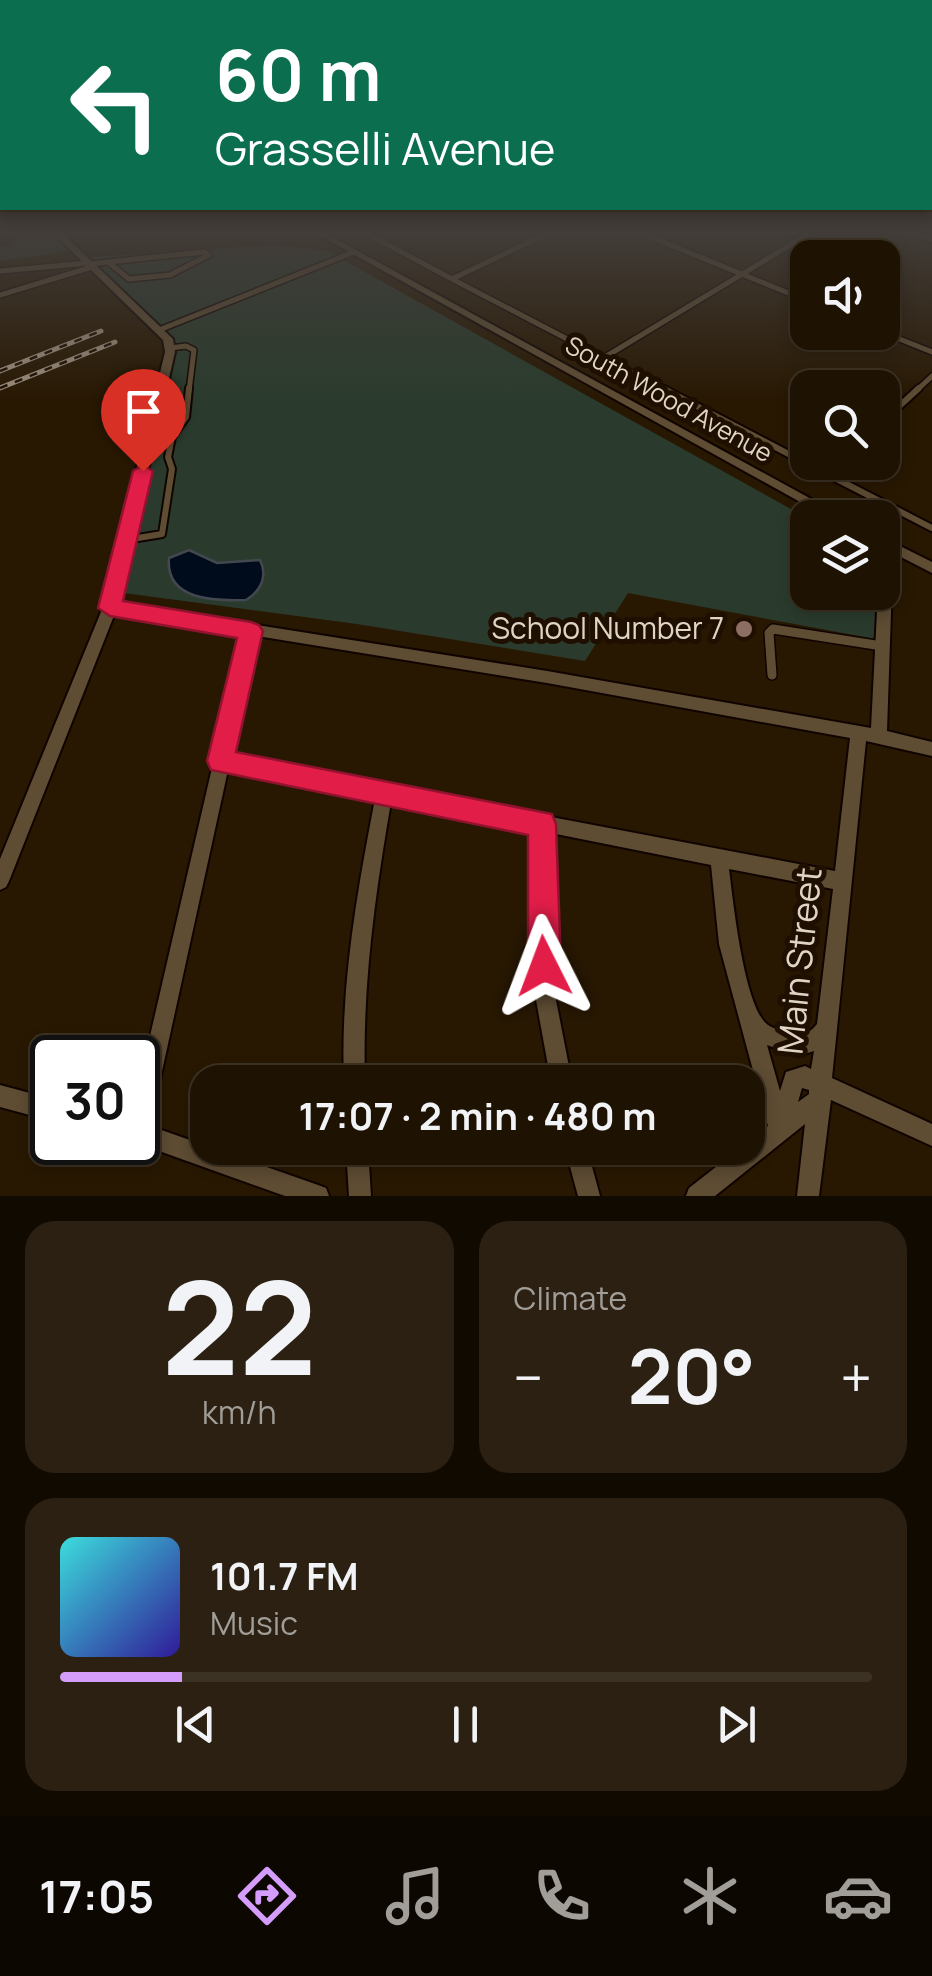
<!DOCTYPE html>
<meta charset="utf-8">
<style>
body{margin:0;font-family:Manrope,sans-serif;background:#2b2011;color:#f1f3f6;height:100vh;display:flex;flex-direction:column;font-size:38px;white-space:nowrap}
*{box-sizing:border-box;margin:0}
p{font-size:32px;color:#a19e99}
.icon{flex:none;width:55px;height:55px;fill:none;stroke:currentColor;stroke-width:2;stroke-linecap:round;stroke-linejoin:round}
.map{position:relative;height:1196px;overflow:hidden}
.panel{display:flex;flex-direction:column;gap:25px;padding:25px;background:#100a01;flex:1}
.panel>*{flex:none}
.guide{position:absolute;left:0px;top:0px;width:932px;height:210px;box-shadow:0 5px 15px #0003,0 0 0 2px #3c3224;background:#0b6e4f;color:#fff;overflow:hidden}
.tools{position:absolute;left:790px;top:240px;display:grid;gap:20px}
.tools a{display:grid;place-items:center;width:110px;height:110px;border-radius:20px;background:#1e1202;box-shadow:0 5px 15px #0003,0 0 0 2px #3c3224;font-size:50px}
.speed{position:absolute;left:30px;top:1035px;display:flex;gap:20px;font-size:50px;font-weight:700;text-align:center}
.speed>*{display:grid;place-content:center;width:130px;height:130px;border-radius:50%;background:#1e1202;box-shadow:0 5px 15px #0003,0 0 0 2px #3c3224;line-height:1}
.speed .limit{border:5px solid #111;border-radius:15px;background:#fff;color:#111}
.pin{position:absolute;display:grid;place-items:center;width:85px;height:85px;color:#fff;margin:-102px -42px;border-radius:50% 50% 50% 0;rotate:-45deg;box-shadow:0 0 10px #0007}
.pin .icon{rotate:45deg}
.me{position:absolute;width:110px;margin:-55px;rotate:357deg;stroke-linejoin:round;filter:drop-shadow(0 0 8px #0008)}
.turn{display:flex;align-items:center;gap:35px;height:210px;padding:0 50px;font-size:45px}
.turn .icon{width:130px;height:130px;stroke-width:2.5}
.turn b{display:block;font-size:70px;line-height:85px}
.big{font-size:75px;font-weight:700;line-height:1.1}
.panel .card{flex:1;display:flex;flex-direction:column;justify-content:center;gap:15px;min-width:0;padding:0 35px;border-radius:30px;background:#2b2011}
.panel .dial{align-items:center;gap:0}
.dial b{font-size:130px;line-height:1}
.song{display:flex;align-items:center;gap:30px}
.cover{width:120px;height:120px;border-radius:15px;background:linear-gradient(135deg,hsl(180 70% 55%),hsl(250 70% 35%))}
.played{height:10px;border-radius:5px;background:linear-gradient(90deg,#d49cfb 15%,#3c3224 15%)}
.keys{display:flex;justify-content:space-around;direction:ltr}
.heat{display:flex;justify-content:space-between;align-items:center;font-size:55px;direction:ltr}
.panel .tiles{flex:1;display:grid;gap:25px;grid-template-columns:1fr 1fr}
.card:last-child{grid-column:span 2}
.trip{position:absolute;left:190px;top:1065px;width:575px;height:100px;border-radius:30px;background:#1e1202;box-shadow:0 5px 15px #0003,0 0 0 2px #3c3224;font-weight:700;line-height:100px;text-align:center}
.tabs{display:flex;height:160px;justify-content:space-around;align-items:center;background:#0c0701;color:#a19e99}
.tabs .icon{width:70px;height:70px}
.tabs .active{color:#d49cfb}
.tabs b{font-size:45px;color:#f1f3f6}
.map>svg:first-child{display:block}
</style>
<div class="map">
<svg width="932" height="1196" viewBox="0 0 932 1196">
<rect width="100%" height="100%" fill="#281802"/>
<!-- green -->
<path fill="#2a3b2d" d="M19,233H50L69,251L0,261V247L11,245Z
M274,245L327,251L807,518L808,592L882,593L881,640L628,593L585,661L357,624L116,592L170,350L81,258Z"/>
<!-- water -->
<path fill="#000b1c" stroke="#43474f" stroke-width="2.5" d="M189,550L217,563L260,560C268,576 261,591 246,600C216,601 165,601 169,558Z"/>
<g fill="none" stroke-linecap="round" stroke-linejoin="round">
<!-- service-far2 casing -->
<g stroke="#100400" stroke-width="8">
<path id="service-far2" d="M366,233L452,279
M548,233L452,279L667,391
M641,233L808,301
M915,233L932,239
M204,252L209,255L170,275L129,279L108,262Z
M89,264L108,262
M0,271L88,263
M0,295L92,267
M159,330L354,252
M882,332L932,352
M170,348L186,346L194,350L189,391
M605,357L810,233
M916,391L932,376"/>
</g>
<!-- service-far1 casing -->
<g stroke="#100400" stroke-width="10">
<path id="service-far1" d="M662,388L827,474L839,462
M882,422L919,388
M827,474L932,528
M126,540L162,534L172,469L168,457L172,437L186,417L189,388"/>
</g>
<!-- service casing -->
<g stroke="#100400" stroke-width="12">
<path id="service" d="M772,675L769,633L773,629L882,646"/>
</g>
<!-- minor casing -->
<g stroke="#100400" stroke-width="4">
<path id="minor" d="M53,233H62L173,339L175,352L118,603L547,671L871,728L878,592H882V537L932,562V573L893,553L887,731L932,742V756L866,741L832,1078L932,1124V1146L831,1100L819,1196H797L805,1124L715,1196H686L689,1188L740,1148H748V1142L768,1126L719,944L711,865L551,833L556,1000L572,1082H551L536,1000L533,830L391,802C375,895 362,987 365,1082H344C340,987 357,892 375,799L228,770L150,1126L318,1185L326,1188L329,1196H285L134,1142H138V1088L243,634L115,613L9,881L6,887L0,890V859L103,607L165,352L163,340ZM257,636L547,683L850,738L835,871L231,756ZM729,869L833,889L817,1024C810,1033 802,1037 790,1033C784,1031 774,1029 768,1025C744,1008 733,900 729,869ZM767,1045L798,1056L814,1051L811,1069L805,1066L786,1072L780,1091ZM802,1088L809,1090V1094L798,1102Z
M315,233H325L846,518H829Z
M0,1085L52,1099V1121L0,1107Z
M346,1148H368L371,1196H349Z
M565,1148H587L600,1196H578Z"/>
</g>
<!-- service-far2 -->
<use href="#service-far2" stroke="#5e4c33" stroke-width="5"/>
<!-- service-far1 -->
<use href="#service-far1" stroke="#5e4c33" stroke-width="6"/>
<!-- service -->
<use href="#service" stroke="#5e4c33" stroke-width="9"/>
<!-- minor -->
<use href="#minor" fill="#5e4c33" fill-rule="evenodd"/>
<!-- rail casing -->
<g stroke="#9b8e7d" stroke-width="5">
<path id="rail" d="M0,371L101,331
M0,388L115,342"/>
</g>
<!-- rail -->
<use href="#rail" stroke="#1e0f00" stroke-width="2.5" stroke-dasharray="8" stroke-linecap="butt"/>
</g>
<!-- sky -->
<linearGradient id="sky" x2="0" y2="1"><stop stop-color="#160d01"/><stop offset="0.58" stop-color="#423d39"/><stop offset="1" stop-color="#423d39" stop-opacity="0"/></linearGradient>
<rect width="932" height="401" fill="url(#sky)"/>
<!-- route -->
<path fill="#e11d48" stroke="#92132f" stroke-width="2.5" d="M143,465L153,471L123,601L251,622L259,625L263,631L236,752L552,814L556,824L561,966L556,978L544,982L533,978L528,966V835L211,770L207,761L237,638L110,616L98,608L133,471Z"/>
<!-- markers -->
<circle fill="#8d6e63" stroke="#1e0f00" stroke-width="4" cx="744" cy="629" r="10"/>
<g text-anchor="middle" stroke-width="10" stroke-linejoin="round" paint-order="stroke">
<!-- far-street labels -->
<g font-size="25" fill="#dfd4c6" stroke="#1e0f00">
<text transform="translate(669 399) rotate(29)" y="9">South Wood Avenue</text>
</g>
<!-- poi labels -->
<g font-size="30" fill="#dfd4c6" stroke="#1e0f00" text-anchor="end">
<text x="724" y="639">School Number 7</text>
</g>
<!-- near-street labels -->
<g font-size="35" fill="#dfd4c6" stroke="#1e0f00">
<text transform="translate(800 961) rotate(-84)" y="12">Main Street</text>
</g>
</g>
</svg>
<div class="tools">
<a><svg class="icon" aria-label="sound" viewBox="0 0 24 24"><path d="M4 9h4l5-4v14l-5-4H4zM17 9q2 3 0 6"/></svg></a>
<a><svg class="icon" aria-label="search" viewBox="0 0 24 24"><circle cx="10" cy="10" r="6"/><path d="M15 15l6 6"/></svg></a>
<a><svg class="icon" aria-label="layers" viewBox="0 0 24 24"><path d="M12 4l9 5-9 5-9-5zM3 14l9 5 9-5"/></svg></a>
</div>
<div class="speed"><div class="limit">30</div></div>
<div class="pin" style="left:143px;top:471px;background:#d93025"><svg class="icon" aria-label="arrive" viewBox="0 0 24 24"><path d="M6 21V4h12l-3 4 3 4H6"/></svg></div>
<svg class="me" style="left:544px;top:966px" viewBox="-20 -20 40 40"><path d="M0-17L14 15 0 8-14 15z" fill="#e11d48" stroke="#fff" stroke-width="4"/></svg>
<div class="trip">17:07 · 2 min · 480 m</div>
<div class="guide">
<div class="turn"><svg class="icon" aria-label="left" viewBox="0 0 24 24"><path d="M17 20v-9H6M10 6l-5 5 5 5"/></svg><div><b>60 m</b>Grasselli Avenue</div></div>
</div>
</div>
<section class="panel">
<div class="tiles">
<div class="card dial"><b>22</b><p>km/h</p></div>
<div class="card"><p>Climate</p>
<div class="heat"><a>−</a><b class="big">20°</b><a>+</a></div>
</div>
<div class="card">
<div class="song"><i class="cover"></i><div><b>101.7 FM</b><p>Music</p></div></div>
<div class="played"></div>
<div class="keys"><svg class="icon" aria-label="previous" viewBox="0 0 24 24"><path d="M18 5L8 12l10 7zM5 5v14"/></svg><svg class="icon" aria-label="pause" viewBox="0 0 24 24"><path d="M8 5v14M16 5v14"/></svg><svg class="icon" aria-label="next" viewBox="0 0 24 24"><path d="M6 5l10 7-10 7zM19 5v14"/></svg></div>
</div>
</div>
</section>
<nav class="tabs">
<b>17:05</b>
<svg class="icon active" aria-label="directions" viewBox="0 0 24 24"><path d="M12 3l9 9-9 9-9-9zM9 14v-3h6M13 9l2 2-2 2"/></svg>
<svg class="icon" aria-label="music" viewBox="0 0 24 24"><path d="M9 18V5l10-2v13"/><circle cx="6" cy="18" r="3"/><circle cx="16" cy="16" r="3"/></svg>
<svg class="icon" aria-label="phone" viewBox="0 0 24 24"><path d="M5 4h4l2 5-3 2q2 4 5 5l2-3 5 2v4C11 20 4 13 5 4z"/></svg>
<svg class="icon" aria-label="climate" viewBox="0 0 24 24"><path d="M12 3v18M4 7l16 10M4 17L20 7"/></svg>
<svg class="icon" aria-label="car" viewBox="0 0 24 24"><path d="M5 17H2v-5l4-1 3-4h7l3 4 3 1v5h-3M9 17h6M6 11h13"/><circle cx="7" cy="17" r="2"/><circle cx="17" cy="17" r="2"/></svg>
</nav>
